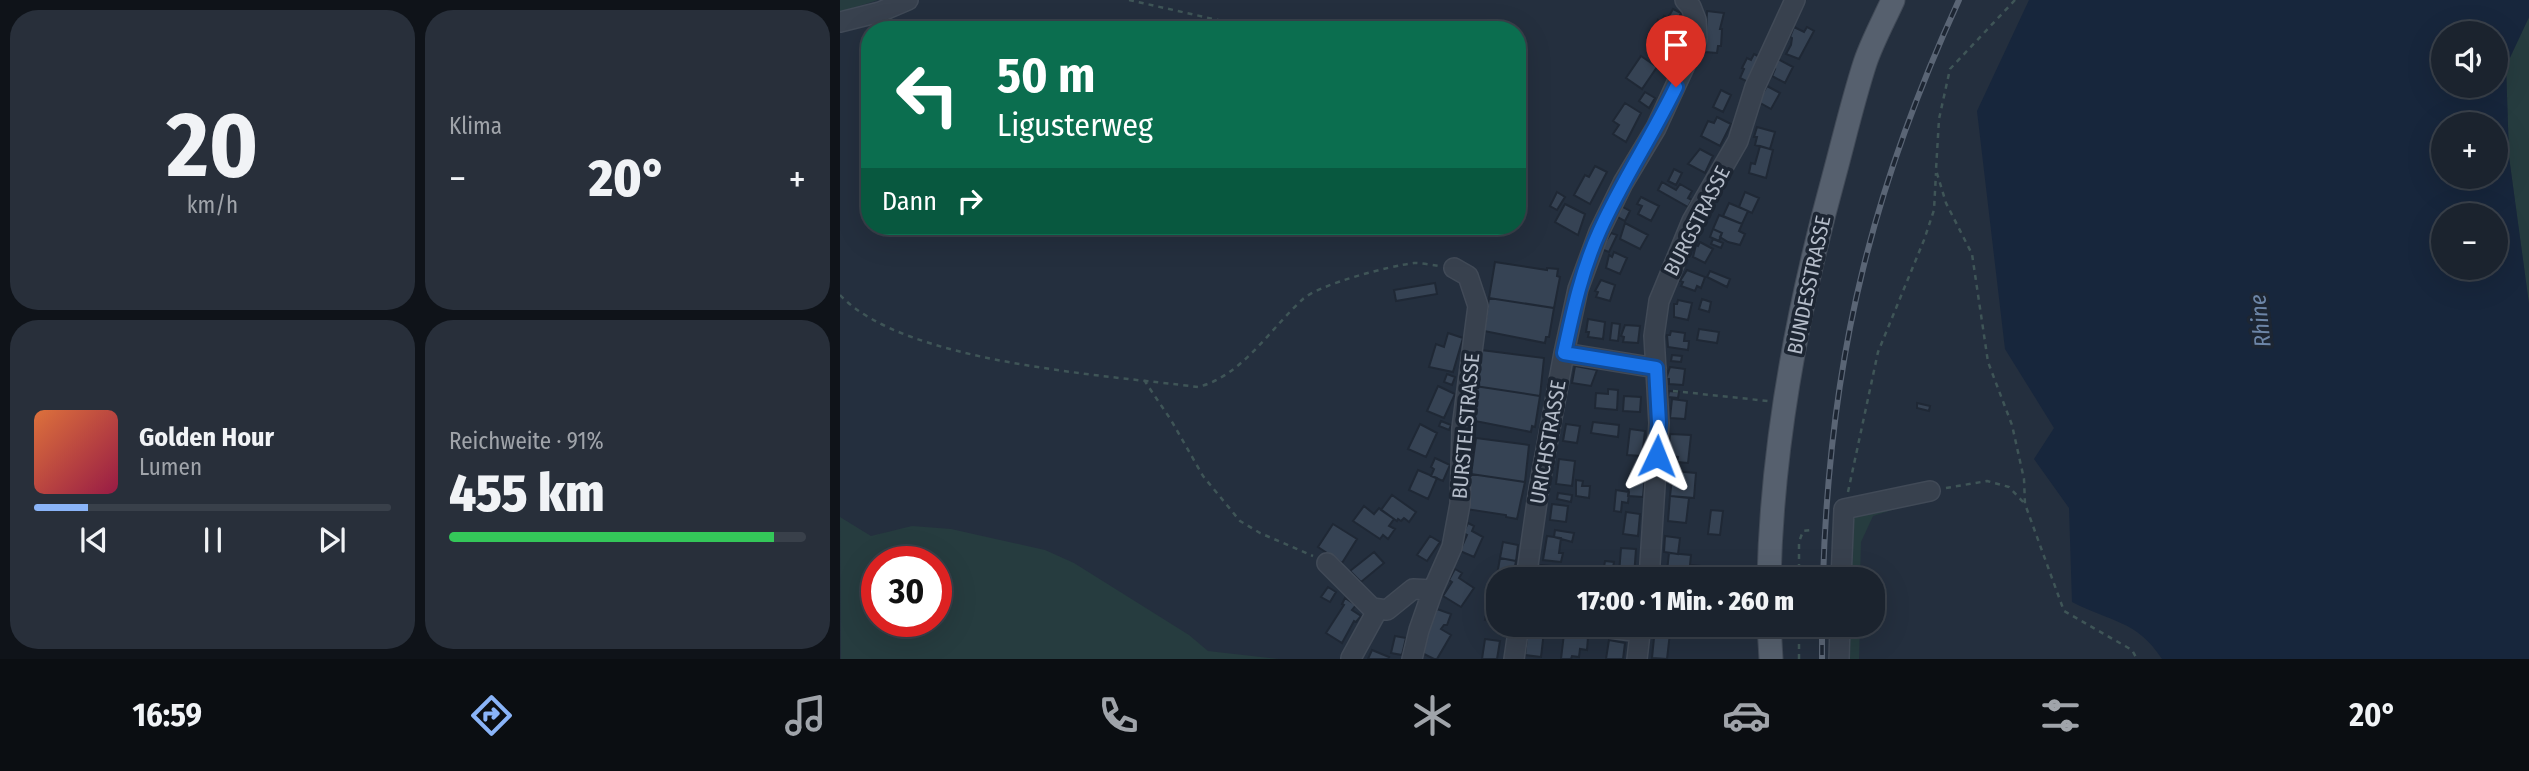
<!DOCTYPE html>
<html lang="de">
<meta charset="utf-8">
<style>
body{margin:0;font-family:"Fira Sans Condensed",sans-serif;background:#282f3a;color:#f1f3f6;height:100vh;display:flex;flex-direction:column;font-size:26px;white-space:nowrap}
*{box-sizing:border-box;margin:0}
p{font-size:23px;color:#a0a4aa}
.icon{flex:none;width:38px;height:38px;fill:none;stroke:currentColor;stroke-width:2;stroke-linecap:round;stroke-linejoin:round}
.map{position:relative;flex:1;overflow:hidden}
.panel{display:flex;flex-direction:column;gap:10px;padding:10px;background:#0f1319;width:840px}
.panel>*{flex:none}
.hud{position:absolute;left:21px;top:21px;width:665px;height:214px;border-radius:28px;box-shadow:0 7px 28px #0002,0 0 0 2px #39404a;background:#0b6e4f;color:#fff;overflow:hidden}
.fabs{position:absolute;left:1591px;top:21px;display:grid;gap:14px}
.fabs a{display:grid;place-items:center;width:77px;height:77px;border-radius:50%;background:#1b232e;box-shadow:0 7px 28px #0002,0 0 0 2px #39404a;font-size:35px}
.speed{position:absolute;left:21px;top:546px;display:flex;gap:14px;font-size:35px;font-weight:700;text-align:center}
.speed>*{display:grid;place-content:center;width:91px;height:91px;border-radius:50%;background:#1b232e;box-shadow:0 7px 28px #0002,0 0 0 2px #39404a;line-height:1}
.speed .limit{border:10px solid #d22;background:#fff;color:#111}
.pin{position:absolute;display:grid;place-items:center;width:60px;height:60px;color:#fff;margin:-72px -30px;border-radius:50% 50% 50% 0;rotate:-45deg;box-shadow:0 0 7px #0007}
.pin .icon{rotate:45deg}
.me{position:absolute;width:77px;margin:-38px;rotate:2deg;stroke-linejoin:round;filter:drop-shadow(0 0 5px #0008)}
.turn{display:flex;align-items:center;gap:24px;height:147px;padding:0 21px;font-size:32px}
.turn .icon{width:91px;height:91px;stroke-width:2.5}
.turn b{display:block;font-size:49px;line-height:60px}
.then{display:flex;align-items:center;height:66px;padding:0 21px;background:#0003;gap:14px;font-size:26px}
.big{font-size:52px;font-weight:800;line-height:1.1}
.panel .widget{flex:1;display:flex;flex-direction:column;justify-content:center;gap:10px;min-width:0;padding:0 24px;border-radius:28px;background:#282f3a}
.panel .dial{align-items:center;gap:0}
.dial b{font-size:91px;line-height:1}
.song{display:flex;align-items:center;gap:21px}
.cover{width:84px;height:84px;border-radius:10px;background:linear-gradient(135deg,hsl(20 70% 55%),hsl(340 70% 35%))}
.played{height:7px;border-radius:4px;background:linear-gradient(90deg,#8ab4f8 15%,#39404a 15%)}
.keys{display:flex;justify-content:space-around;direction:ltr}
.heat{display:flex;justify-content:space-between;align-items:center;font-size:38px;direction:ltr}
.charge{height:10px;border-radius:5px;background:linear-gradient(90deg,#34c759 91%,#39404a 0)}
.panel .tiles{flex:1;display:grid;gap:10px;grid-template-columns:repeat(2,1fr)}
.trip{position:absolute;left:646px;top:567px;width:399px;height:70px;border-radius:28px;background:#1b232e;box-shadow:0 7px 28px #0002,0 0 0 2px #39404a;font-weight:800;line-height:70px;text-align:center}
.dock{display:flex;height:112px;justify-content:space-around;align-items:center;background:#0b0e12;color:#a0a4aa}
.dock .icon{width:49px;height:49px}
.dock .on{color:#8ab4f8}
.dock b{font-size:32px;color:#f1f3f6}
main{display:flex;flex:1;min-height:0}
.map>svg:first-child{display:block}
</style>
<main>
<section class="panel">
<div class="tiles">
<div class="widget dial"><b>20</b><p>km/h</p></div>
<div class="widget"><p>Klima</p>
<div class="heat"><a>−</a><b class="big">20°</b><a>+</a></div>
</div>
<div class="widget">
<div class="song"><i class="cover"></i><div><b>Golden Hour</b><p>Lumen</p></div></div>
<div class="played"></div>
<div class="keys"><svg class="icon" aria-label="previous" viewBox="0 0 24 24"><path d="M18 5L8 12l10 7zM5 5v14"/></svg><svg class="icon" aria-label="pause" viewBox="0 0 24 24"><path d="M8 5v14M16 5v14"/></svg><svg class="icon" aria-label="next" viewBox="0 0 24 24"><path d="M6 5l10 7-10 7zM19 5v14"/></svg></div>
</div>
<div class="widget"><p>Reichweite · 91%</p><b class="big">455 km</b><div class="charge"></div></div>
</div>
</section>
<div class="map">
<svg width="1689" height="659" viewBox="0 0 1689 659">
<rect width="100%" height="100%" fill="#242f3e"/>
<!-- green -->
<path fill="#263c3f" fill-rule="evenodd" d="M0,0H38L0,12Z
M1689,17V304L1669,157L1666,66Z
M1081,501L1033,516L1021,542L1020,579H1006L1010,521L1021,514Z
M0,517L31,536L72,526L111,529L205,550L234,563L349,635L368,651L439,659H1ZM37,562H96V621H37Z
M1005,625H1020L1019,659H1004Z"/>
<!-- water -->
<path fill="#17263c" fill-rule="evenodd" d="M1189,0H1689V17L1666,66L1669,157L1689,304V659H1322C1297,620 1270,622 1232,602L1229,508L1194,459L1214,428L1165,349L1137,111ZM1603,33H1656V86H1603ZM1603,124H1656V177H1603ZM1603,215H1656V268H1603Z"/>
<!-- building -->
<path fill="#364354" stroke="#1f2835" stroke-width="2" d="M833,9L841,13L840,15L843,16L830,45L821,41L818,48L811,45L813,41L807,38L810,31L815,33L818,20L821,22L824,16L828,18Z
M867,11L884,13L880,29H882L881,46H878L877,53L865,52Z
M954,27L964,32L967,27L974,31L959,59L946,54L951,45L952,38L950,37Z
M914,54L920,57L908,82L900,78L904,69L902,68L907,58L911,60Z
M801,56L817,67L802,89L786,78Z
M936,58L953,67L945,83L932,76L935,69L931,67Z
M927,86L940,93L931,109L915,100L919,91L923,93Z
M881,90L891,95L883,112L873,107Z
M805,92L815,98L809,108L799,101Z
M785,103L801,113L786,142L773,134L779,125L773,121Z
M877,117L891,124L880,146L861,136L868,121L874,123Z
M917,127L935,132L930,149L915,145L917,137H914Z
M920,146L933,150L926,178L909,173L911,163L915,164Z
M860,149L873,156L865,173L848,164Z
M755,166L767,172L750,204L734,195L745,175L749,177Z
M834,169L842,173L836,185L828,181Z
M822,182L836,190L840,184L852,191L848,198L852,200L848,207L818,190Z
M717,192L725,197L717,210L710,206Z
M905,192L919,198L912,213L899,207Z
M801,197L819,206L811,221L798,214L802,206L797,204Z
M889,203L908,211L902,224L883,216Z
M725,204L745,214L738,235L715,222Z
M781,206L790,211L785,221L776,216Z
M879,215L902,224L899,231L905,234L900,245L888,242L880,237L882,233L873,229Z
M785,223L808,235L800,249L780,239Z
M873,229L882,233L879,241L870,237Z
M771,233L777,235L769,252L761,249Z
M873,239L883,243L881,248L871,244Z
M860,242L873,249L865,263L853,257L856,245L858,246Z
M774,252L787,258L780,274L766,268L769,255L772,257Z
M655,262L707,270V268L718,269L717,276L720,277L714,308L649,298Z
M847,270L865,277L861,288L857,286L855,291L841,286L843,282L840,281Z
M870,271L890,279L887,287L867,277Z
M761,280L775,285L770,301L756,297L758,292L755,291Z
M595,283L597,294L556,301L554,290Z
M649,298L714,308L709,337H706L705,343L644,331Z
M862,299L871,302L869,312L859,309Z
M838,300L852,303L848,320L834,317V304H837Z
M748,319L765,322L763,339L748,337L749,332H746Z
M772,323L780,324L778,341L770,340Z
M785,325L800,326L798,343L783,342L784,337L781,336Z
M859,329L879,332L877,343L857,340Z
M831,331L845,333L844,341H849L848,350L828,347L827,335H830Z
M608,333L623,338L613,372L589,367L596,344L604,347Z
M641,350L704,358L700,396L635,386Z
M832,355L842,356L841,362L831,361Z
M735,366L757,370L751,386L732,383Z
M830,367L845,369L843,385L829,384V379H826Z
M607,374L615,377L612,385L604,382Z
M598,386L615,394L604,418L587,411Z
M635,386L700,396L695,427L692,426L691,432L630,420Z
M768,389L778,390L777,410L755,408L756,393L768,394Z
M829,391L839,392L838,398L828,397Z
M784,396L801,397L800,412L783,411Z
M832,399L847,401L845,419L830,418Z
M1077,403L1090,406L1089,411L1077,408Z
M601,421L611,425L609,430L599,426Z
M753,422L779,425L778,437L751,433Z
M580,424L597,433L586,457L568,449Z
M726,424L740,426L737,443L723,441Z
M790,429L805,431L802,456L787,455Z
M830,434L851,435L848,463L837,462L838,457L828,456Z
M636,438L689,445L685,482L631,474Z
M595,458L610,465L603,481L591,476L594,469L591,467Z
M719,459L735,461L732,486L716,484Z
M578,470L597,478L588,499L569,490Z
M833,471L856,473L854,498L830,496Z
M631,474L685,482L677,519L666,517V515L626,509Z
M795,474L805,475L803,497L788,496L790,478H795Z
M736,480L743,481L742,486H750L749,498L736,496Z
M776,490L789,492L788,503L782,502L781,512L774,511Z
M718,493L732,495L731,502L717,499Z
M552,495L576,512L569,522L564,518L561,521L558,519L557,521L541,510Z
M830,496L849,498L846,523L828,521Z
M712,504L728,506L726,522L710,520Z
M524,506L534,514L539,508L554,519L549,526L555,529L548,539L543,535L540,539L513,521Z
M871,510L883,511L880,535L868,534Z
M786,512L800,514L798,536L783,534Z
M628,523L634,526L632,531L643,537L634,557L620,551L627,535L623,533Z
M493,524L517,539L502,563L478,547Z
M715,530L734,533L732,542L714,537Z
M590,536L600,542L587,561L577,555Z
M707,536L721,538L719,553H723L721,562L703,560Z
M825,536L840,538L838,554L824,552Z
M663,542L678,545L676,561L660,558Z
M781,548L796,549L794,576L779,574Z
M534,552L544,563L521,582L510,571Z
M829,553L851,555L850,565L860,566L859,579H844V575H839V572L827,571Z
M660,558L676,561L673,577L657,575Z
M765,561L774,562L771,579H762Z
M701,565L710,566L709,574L717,575L720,579H699Z
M615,569L622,573L619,578L634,588L621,607L603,596L612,582L609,580Z
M728,570L755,572L754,579H727Z
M822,570L839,572V575H844V579H821Z
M652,586L658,587V622L645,620Z
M488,587L496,592L490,602L481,597Z
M505,598L516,605L512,610L521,616L516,622L514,621L502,643L486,633L504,605L502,604Z
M597,609L611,614L607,625H604L601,629L611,635L597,659H594L580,652L583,638Z
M829,625H841V634L828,633Z
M688,629L704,631L701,657L685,655Z
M820,632L830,633L827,659L812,658L814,638H819Z
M724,634L748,637L747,650L740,649L739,657L732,656L731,659H721Z
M555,636L566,638L562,655L551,653Z
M645,639L660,641L657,659H642Z
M769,640L785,643L783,659H766Z
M532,650L549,657L548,659H528Z"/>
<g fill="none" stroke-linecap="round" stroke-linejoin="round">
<!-- minor casing -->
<g stroke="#414a57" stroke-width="22">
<path id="minor" d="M0,22L40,12L68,0
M724,353L816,368
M487,563L532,608L547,610L573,589L593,590
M686,579L699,488L724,353L738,289L759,232L783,183L816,128L857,39L856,20L851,7L845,0
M809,579L819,423L814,336L819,301L852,221L898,141L915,87L955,0
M1001,579L1004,509L1090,491
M747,625L800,632
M511,658L538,609
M572,659L579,630L593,590L612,547L620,504L622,428L638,306L628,276L614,268
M674,659L679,625
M797,659L801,625
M999,659L1000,625"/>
</g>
<!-- major casing -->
<g stroke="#414a57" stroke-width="25">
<path id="major" d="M929,579C932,443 958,307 994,176C1004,139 1013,100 1025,63C1032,42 1044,20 1053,0
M929,625L931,659"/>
</g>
<!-- path -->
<path stroke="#3f5557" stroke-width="2.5" stroke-dasharray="5 5" stroke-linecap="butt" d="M289,0L422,30
M1175,0L1110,69L1099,119L1096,170L1106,203L1132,254L1148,362L1172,425L1184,479L1185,504L1224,611L1292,650L1297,659
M0,295C64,363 265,375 358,387C402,376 430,329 463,299C480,284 549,266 574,263C582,263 592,265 600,266
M304,380L331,420L363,476L400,521L420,533L473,556
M833,391L928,401
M1106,488L1147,481L1169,487L1185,504
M1008,492L1038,352L1084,240L1094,210L1096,173
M959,579V542L963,531L972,530
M959,659V625"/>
<!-- minor -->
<use href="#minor" stroke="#38414e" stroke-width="19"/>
<!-- major -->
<use href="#major" stroke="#56606e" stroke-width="23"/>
<!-- rail casing -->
<g stroke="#5a6575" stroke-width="6">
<path id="rail" d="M983,579C986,476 998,370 1023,269C1045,179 1080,85 1119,0
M982,625V659"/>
</g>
<!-- rail -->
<use href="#rail" stroke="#1d2633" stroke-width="3.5" stroke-dasharray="10" stroke-linecap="butt"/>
</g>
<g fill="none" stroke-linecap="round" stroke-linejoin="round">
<!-- route casing -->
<g stroke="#114b97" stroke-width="18">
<path id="route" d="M817,456L819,423L816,368L724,353C733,311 742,269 760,230C782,181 812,136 836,87"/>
</g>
<!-- route -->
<use href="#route" stroke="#1a73e8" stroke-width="12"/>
</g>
<g text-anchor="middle" stroke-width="7" stroke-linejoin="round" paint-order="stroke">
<!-- street labels -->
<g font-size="21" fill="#b4bcc9" stroke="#1d2633">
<text transform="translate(857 221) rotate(-63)" y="7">BURGSTRASSE</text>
<text transform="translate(969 285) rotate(-78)" y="7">BUNDESSTRASSE</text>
<text transform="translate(626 426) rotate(-85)" y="7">BURSTELSTRASSE</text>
<text transform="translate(708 442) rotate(-80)" y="7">URICHSTRASSE</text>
</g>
<!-- water labels -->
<g font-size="23" font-style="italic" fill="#6d86a8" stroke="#1d2633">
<text transform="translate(1420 321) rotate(-96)" y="8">Rhine</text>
</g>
</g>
</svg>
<div class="fabs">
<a><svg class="icon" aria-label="sound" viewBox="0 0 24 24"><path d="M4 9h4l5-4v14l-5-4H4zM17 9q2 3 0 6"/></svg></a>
<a>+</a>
<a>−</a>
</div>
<div class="speed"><div class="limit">30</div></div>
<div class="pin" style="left:836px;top:87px;background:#d93025"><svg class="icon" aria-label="arrive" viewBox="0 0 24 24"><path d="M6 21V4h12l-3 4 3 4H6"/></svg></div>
<svg class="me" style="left:817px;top:456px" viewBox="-20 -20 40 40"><path d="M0-17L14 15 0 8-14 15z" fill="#1a73e8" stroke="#fff" stroke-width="4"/></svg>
<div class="trip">17:00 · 1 Min. · 260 m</div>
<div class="hud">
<div class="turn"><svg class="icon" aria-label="left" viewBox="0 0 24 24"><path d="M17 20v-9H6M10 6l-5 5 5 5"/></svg><div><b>50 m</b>Ligusterweg</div></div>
<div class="then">Dann<svg class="icon" aria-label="right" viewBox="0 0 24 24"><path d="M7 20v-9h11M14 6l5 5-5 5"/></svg></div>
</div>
</div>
</main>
<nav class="dock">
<b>16:59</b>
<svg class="icon on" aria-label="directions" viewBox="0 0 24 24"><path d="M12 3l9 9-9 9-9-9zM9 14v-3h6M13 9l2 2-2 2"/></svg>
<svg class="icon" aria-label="music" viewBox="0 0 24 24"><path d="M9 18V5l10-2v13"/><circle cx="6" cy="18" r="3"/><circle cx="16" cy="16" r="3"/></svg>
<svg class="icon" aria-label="phone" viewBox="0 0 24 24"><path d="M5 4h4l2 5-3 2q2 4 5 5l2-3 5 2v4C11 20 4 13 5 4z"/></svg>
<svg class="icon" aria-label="climate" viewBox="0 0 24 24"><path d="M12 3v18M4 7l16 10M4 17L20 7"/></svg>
<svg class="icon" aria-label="car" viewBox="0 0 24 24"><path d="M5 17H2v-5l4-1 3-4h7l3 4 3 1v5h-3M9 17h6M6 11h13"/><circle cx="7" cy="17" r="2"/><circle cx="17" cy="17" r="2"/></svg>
<svg class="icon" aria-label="filters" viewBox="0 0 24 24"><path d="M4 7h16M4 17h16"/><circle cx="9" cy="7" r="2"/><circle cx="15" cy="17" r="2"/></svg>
<b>20°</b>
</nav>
